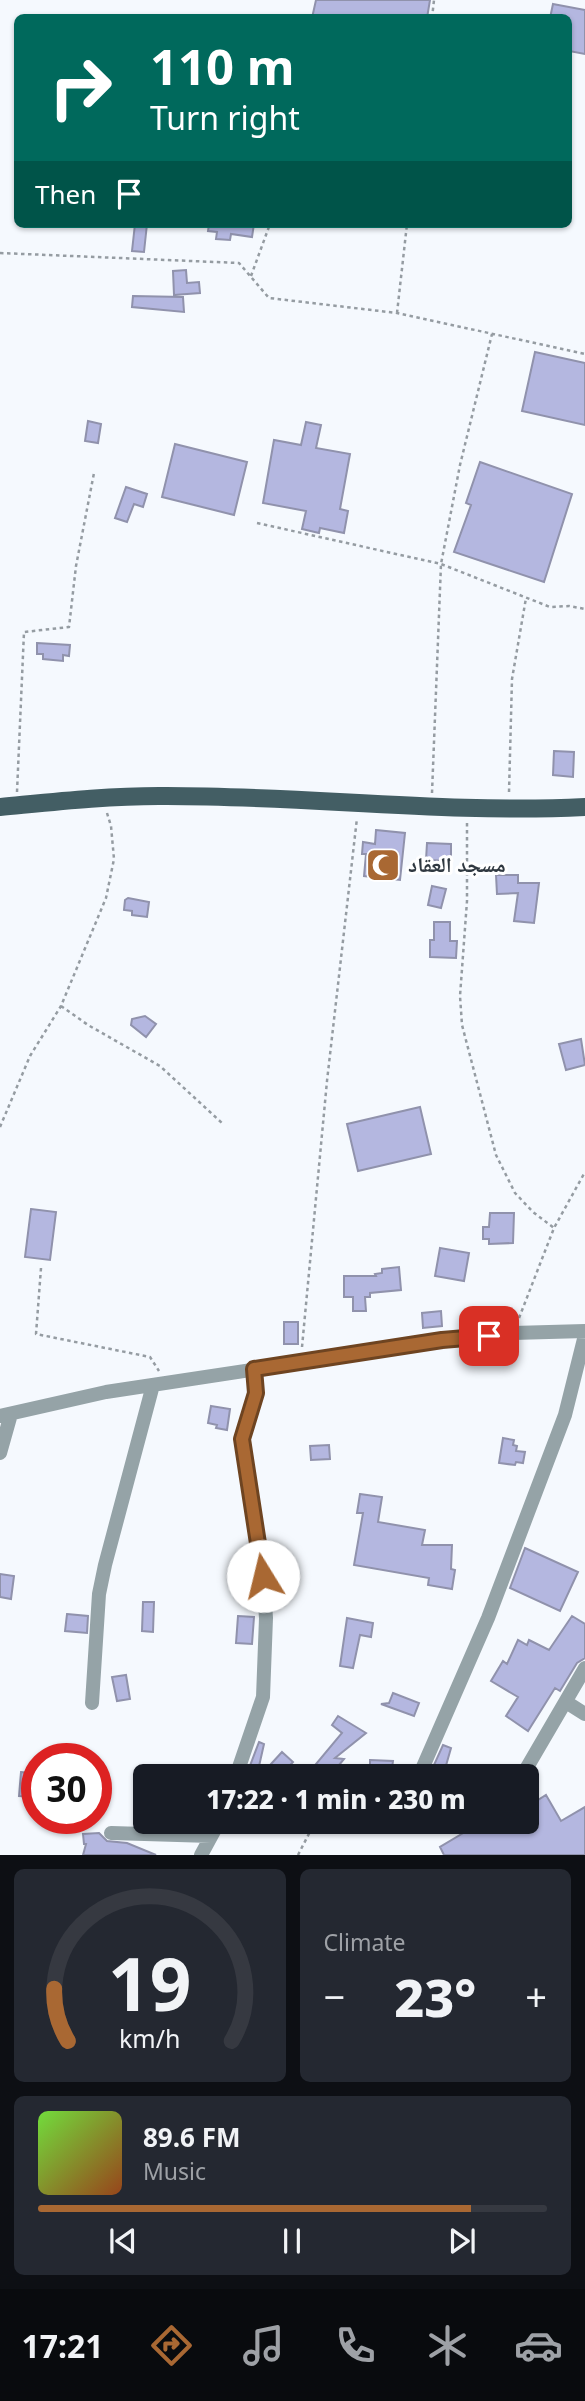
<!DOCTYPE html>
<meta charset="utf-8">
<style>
body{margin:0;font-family:"Noto Sans","Noto Naskh Arabic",sans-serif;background:#242831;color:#f1f3f6;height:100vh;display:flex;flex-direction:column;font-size:26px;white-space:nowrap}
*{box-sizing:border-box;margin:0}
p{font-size:23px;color:#9ea1a6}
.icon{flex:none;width:38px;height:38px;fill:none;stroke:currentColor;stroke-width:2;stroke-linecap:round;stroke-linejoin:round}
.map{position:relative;height:1855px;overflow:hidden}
.drawer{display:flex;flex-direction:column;gap:14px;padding:14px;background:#0d0f14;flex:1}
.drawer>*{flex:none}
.top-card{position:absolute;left:14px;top:14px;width:558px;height:214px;border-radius:10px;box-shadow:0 2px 5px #0004;background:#00695c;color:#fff;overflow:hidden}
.speed{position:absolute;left:21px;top:1743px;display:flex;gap:14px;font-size:35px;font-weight:700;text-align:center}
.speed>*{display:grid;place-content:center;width:91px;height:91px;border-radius:50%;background:#171b24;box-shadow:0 2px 5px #0004;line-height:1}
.speed .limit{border:10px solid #d22;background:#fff;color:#111}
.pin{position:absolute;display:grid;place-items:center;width:60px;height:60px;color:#fff;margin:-30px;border-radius:14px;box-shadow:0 4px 10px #0006}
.me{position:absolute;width:77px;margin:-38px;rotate:351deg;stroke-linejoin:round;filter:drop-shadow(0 0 5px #0008)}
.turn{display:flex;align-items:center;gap:24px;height:147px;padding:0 21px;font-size:32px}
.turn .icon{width:91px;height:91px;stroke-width:2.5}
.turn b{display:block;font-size:49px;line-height:60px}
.then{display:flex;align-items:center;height:66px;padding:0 21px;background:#0003;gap:14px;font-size:26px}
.big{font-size:52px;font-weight:800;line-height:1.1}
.drawer .tile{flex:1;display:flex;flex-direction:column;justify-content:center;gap:10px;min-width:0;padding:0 24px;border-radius:10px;background:#242831}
.drawer .dial{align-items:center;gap:0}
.dial svg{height:182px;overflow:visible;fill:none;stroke:#363941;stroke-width:7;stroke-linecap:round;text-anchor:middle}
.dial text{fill:#f1f3f6;stroke:none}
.song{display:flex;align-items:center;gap:21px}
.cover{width:84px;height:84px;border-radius:10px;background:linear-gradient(135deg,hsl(100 70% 55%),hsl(20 70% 35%))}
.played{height:7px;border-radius:4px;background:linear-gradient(90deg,#a96833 85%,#363941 85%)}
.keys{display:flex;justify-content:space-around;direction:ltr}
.heat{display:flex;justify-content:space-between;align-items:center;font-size:38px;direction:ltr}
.drawer .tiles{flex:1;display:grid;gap:14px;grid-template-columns:1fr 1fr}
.tile:last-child{grid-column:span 2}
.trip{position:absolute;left:133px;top:1764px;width:406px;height:70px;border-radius:10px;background:#171b24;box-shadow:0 2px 5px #0004;font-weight:800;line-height:70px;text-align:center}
.menu{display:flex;height:112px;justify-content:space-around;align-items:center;background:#090b0e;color:#9ea1a6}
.menu .icon{width:49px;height:49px}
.menu .active{color:#a96833}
.menu b{font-size:32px;color:#f1f3f6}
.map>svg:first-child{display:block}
</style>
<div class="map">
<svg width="585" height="1855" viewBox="0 0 585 1855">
<rect width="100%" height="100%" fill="#f5f9fe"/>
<!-- building -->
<path fill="#b4b7e0" stroke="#9092ac" stroke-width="2" d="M316,0H430L427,18H312Z
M553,4L585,10V54L569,51V18H550Z
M135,224H147L144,252L132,251Z
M209,224H254L252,237L231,234L230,240L216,239L217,232L208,231Z
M186,270L187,283L199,282L200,293L174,295L173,271Z
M133,296L183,297L184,312L132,307Z
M535,352L585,363V425L522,411Z
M88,421L101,424L98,443L85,441Z
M306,422L321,425L316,448L350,454L340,509L348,511L344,533L320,528L319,533L302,529L306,511L263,503L274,440L301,445Z
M175,444L247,462L234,515L162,497Z
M480,462L572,494L544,582L454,552L471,505L466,503Z
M126,487L147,494L143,507L134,504L127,522L115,518Z
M37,643L70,645L69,656L63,655V661L43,659V654H37Z
M554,751L574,752L573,777L553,775Z
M376,830L405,833L400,880L364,876L366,854H362L363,842L375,844Z
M427,843L451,844V861L426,860Z
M496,875H518V883H539L534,923L514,921L518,893L497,894Z
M432,886L446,889L441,908L428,905Z
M128,898L149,902L147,917L132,915V911L124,910L125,900Z
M434,922H450V941H457L456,958L430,957V940H434Z
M145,1016L156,1024L146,1037L131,1025L132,1019Z
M581,1039L585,1065L566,1070L559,1044Z
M420,1107L431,1154L358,1171L347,1124Z
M31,1209L56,1212L50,1260L25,1257Z
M490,1213H514L513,1243L489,1244V1239H483V1227H489Z
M440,1248L469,1253L464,1281L435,1276Z
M399,1267L401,1290L370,1293V1297H365L366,1311H353V1297H344V1276H376L375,1274L382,1273V1269Z
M441,1311L442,1326L423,1328L422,1313Z
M284,1322H298V1344H284Z
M211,1406L230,1409L227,1430L216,1428L217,1425L208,1423Z
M503,1438L514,1440L513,1445L517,1446L516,1451L525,1452L523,1463L516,1462L515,1465L499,1463Z
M329,1445L330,1459L311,1460L310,1446Z
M360,1494L382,1497L378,1522L425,1530L422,1545H452L451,1569L455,1570L452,1589L428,1585L429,1578L354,1565L363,1513H357Z
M525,1548L578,1572L560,1611L510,1588Z
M0,1574L14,1576L11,1599L0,1597Z
M143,1602H154L153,1632L142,1631Z
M67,1614L88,1616L87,1633L65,1631Z
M238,1616L254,1617L252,1644L236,1643Z
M572,1616L585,1624V1658L577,1663L560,1691L555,1688L528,1731L506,1716L518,1697L491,1681L503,1661L507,1664L518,1640L527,1645L529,1640L549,1650Z
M347,1618L373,1623L371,1637L360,1635L353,1668L340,1666Z
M126,1675L130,1699L117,1701L112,1677Z
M393,1693L419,1703L414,1716L381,1704L389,1703Z
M338,1716L366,1733L335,1758L344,1759L330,1776H306L342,1733L332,1725Z
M259,1742L264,1744L257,1775L248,1771Z
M443,1745L451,1748L443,1776H429Z
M282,1752L293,1762L280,1776H260Z
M370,1760L393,1761L391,1776H370Z
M21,1772L37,1774V1797L19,1796Z
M546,1795L561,1821L585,1807V1855H444L440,1847L480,1823L485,1831L500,1822H527V1807Z
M99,1833L107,1841L127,1843L156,1855H83L86,1844H84L83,1834Z"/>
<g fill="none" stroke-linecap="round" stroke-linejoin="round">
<!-- path -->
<path stroke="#959ca2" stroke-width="2.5" stroke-dasharray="3.5 3.5" stroke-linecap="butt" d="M432,18L434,0
M0,253L239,263L269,298L397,313L585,354
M251,276L270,224
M397,313L407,224
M257,523L441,564L550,607L569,606L585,609
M17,792L24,632L69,627L76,566L94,473
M509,792L512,679L526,598
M432,793L441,564L460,465L492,334
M467,823V901L460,996L462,1025L496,1155L515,1193L533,1212L554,1228
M61,1006L88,1025L160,1066L222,1123
M0,1127L30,1056L61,1006L106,898L114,859L111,826L107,813
M41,1268L36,1334L150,1357L159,1371
M519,1318L554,1228L585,1172
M302,1347L327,1081L357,818
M298,1855L315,1822"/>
<!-- minor -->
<path stroke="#95a3a7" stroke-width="14" d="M0,1416L106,1392L442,1341L513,1333L585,1331
M0,1453L11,1414
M566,1702L585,1714
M92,1703L99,1594L105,1565L153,1385
M236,1776L263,1697L266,1618L263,1576L242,1439L256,1393L254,1369
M419,1776L488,1618L565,1415L585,1335
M522,1776L585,1668
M111,1833L211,1836
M201,1855L219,1822"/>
<!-- major -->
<path stroke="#435e64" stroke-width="18" d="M0,807C53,802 106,796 159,796C301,795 443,814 585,807"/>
</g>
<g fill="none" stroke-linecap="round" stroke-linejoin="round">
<!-- route casing -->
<g stroke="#6e4421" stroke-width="18">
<path id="route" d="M263,1576L242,1439L256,1393L254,1369L442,1340L489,1336"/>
</g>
<!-- route -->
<use href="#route" stroke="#a96833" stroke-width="12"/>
</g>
<!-- icons -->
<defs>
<g id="mosque-square" transform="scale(1.75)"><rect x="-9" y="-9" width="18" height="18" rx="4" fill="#a96833" stroke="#fff"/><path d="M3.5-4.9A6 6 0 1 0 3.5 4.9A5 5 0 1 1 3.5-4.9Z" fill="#fff"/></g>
</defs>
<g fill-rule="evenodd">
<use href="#mosque-square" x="383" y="865"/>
</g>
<g text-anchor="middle" stroke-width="6" stroke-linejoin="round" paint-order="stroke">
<!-- poi labels -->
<g font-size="21" font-weight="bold" fill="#2f3840" stroke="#fff" text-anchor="start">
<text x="408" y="872">مسجد العقاد</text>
</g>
</g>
</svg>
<div class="speed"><div class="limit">30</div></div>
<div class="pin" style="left:489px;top:1336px;background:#d93025"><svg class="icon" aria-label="arrive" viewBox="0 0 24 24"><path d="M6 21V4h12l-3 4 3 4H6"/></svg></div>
<svg class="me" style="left:263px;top:1576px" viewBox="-20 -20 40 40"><circle r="19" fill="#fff"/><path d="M0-13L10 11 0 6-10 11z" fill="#a96833"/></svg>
<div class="trip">17:22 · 1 min · 230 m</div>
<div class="top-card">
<div class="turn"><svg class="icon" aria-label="right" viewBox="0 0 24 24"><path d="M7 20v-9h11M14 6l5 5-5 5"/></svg><div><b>110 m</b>Turn right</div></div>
<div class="then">Then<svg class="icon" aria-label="arrive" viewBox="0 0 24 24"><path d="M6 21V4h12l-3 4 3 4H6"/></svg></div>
</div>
</div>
<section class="drawer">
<div class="tiles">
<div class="tile dial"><svg viewBox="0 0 100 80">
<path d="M14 69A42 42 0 1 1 86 69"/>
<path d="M14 69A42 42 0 0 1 8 46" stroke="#a96833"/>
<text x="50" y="56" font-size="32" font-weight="700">19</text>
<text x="50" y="72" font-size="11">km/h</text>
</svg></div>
<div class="tile"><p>Climate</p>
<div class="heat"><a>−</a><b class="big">23°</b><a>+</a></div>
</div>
<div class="tile">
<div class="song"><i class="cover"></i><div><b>89.6 FM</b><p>Music</p></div></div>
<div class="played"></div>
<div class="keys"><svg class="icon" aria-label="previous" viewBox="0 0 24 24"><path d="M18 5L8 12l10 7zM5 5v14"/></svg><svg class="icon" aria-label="pause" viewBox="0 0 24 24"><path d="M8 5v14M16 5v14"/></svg><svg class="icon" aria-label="next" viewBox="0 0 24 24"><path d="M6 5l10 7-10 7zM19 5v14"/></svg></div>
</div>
</div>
</section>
<nav class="menu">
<b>17:21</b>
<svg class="icon active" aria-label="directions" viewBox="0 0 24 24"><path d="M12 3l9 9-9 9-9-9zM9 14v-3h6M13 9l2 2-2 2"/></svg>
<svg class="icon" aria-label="music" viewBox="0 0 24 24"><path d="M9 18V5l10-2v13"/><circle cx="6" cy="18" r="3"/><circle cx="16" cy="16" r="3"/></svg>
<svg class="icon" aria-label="phone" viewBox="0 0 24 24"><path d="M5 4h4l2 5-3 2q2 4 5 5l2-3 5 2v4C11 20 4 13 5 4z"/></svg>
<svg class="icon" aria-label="climate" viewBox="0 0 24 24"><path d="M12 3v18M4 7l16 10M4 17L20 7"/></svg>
<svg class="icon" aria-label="car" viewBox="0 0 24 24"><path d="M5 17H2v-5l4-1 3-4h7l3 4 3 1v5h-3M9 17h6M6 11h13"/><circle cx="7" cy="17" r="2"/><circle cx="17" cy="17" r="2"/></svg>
</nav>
